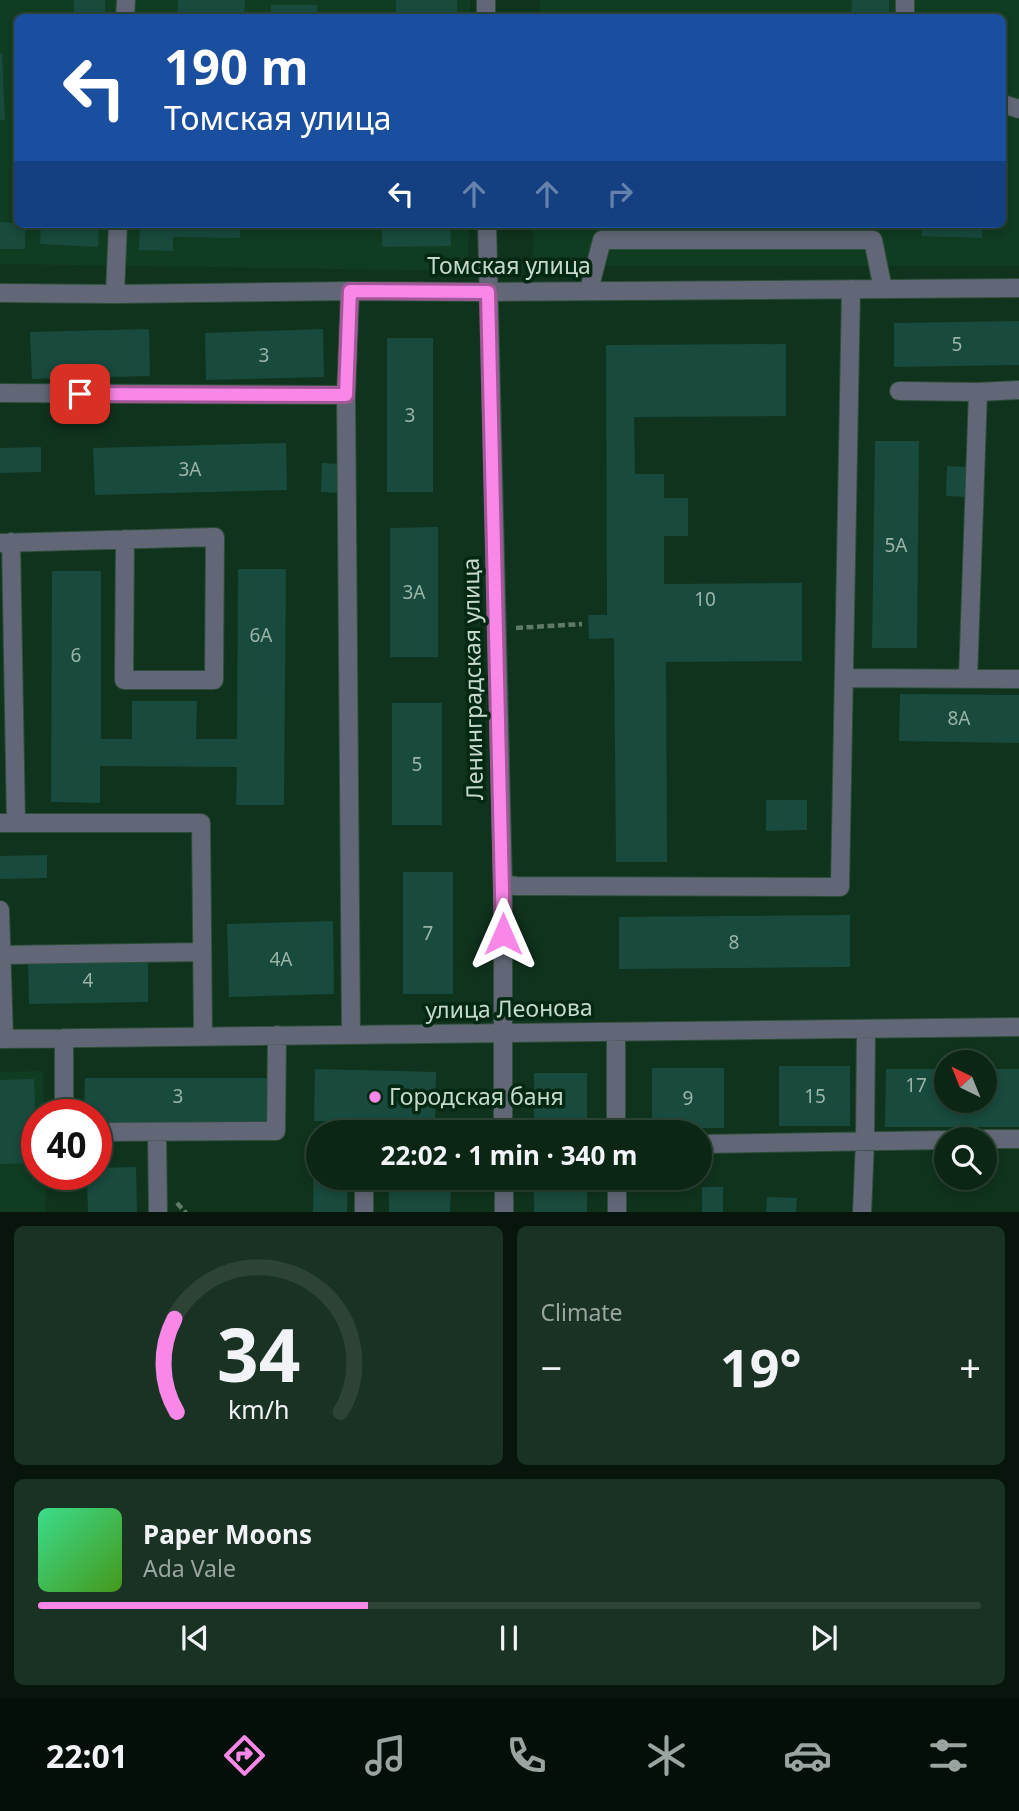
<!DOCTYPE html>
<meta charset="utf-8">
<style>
body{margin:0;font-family:"Noto Sans",sans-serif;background:#1a3223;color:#f1f3f6;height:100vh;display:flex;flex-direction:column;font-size:26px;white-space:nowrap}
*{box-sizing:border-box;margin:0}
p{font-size:23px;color:#9aa5a1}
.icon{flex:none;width:38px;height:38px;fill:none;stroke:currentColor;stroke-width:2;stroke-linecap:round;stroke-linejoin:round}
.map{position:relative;height:1212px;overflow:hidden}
.drawer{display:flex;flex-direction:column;gap:14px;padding:14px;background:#07150c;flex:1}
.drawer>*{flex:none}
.guide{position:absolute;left:14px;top:14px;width:992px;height:214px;border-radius:10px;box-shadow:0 4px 10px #0003,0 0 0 2px #2c4335;background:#1a4fa0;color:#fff;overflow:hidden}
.needle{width:46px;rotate:317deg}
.controls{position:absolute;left:934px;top:1050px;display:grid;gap:14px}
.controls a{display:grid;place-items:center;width:63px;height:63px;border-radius:50%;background:#0c2616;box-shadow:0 4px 10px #0003,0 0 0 2px #2c4335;font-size:35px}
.speed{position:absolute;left:21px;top:1099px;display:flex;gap:14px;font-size:35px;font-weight:700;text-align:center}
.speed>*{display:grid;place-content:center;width:91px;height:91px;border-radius:50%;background:#0c2616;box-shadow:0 4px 10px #0003,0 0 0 2px #2c4335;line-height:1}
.speed .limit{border:10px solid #d22;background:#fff;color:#111}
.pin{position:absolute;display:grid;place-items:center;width:60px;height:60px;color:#fff;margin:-30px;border-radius:14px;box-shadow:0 4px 10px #0006}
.me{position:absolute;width:77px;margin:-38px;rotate:0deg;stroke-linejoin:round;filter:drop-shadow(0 0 5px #0008)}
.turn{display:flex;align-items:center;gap:24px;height:147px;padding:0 35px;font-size:32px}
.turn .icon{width:91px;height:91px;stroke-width:2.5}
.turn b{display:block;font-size:49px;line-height:60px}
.lanes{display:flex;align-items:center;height:66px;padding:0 35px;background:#0003;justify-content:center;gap:35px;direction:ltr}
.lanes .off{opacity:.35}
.big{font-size:52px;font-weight:700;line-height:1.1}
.drawer .widget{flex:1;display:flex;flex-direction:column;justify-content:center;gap:10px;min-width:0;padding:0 24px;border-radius:10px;background:#1a3223}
.drawer .dial{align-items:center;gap:0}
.dial svg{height:182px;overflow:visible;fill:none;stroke:#2c4335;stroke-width:7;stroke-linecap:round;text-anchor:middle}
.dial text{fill:#f1f3f6;stroke:none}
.song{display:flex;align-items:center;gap:21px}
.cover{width:84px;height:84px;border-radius:10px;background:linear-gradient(135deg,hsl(150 70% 55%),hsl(100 70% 35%))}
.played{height:7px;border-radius:4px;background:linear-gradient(90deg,#f987e8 35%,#2c4335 35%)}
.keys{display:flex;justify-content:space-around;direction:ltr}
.heat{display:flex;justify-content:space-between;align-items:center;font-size:38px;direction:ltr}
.drawer .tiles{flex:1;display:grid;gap:14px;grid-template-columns:1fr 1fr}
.widget:last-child{grid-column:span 2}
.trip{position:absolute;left:306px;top:1120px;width:406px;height:70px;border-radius:35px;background:#0c2616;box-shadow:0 4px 10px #0003,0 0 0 2px #2c4335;font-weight:700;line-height:70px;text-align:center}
.menu{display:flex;height:112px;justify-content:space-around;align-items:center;background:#050f09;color:#9aa5a1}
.menu .icon{width:49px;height:49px}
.menu .active{color:#f987e8}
.menu b{font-size:32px;color:#f1f3f6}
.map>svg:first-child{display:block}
</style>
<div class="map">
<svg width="1019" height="1213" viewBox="0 0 1019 1213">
<rect width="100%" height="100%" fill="#10331d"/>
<!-- built -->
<path fill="#103c21" d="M0,0H470V18H18V224H469L468,271L0,264Z
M540,0H1019V266H533L534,224H1003V18H539Z
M43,1071L44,1115H37V1174H45V1212H0V1072Z"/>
<!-- building -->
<path fill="#184a3d" d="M74,0H105V18H74Z
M178,0H245L244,18H177Z
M396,0H457V18H396Z
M852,0H889V18H851Z
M271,5H317V18H271Z
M0,53H2L5,120H0Z
M0,222L25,224V249H0Z
M41,224L69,225V224H99L98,247L40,244Z
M140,224H241L240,238L173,237V251L139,250Z
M382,224H450L451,246L382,247Z
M922,224H983L982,238L922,236Z
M1019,321V365L894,367V323Z
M149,329L150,376L32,379L30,332Z
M323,329L324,377L206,380L205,333Z
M387,338H433V492H387Z
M786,344V416L634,417L635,474H664V498H688V536H664V584L802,583V661L666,662L667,862H616L614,638L589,639L588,615H607L606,345Z
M875,441H919L917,648H872Z
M286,443L287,490L95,495L93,448Z
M41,447V472L0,473V448Z
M322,463L341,464V493L321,492Z
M947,466L966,467L965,497L946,496Z
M438,527V657H390V528Z
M238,569H286L284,805H236L237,767L100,766V803L51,802L52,571H101V739H132V701H197L196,739H237Z
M900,694L1019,695V743L899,741Z
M392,703H442V825H392Z
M766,800H807V830L766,831Z
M47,855V878L0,879V856Z
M403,872H453V994H403Z
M850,915V967L619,969V917Z
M333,921L334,994L229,997L227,924Z
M148,957V1002L29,1004L28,959Z
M779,1066H850V1126H779Z
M652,1068H724V1128H652Z
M315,1069L436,1072L435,1123L452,1124V1132H406V1123L314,1121Z
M886,1069H947V1101H985V1069H1019V1127H885Z
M534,1073H587V1132H534Z
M85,1078H272V1124L96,1123V1115H84Z
M34,1079L37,1163L0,1164V1080Z
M314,1147H318V1178H348L347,1213H313Z
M136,1167L137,1213H88L87,1174H96V1168Z
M389,1178H451L450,1213H389Z
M534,1178H587V1213H534Z
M702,1187H723V1213H702Z
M767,1197L797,1198L796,1213H766Z"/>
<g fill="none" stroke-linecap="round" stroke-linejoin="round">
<!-- minor casing -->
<g stroke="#2d4e39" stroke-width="20">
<path id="minor" d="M486,0V18
M905,0V18
M125,18L126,0
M1003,104L1019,109
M487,224L503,884V1132
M589,290L602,240H873L883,289
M0,293L115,294L350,291L488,292L1019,288
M115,294L118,224
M899,391L978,392
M0,393L346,395L350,291
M346,395L351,1035
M11,542L16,823
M0,543L215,537L214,680H124L125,539
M844,678L1019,679
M968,679L978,392L1019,390
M0,823H201L203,1036
M503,884L516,886L840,887L851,289
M0,910L4,1039
M0,955L202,952
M616,1032V1132
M0,1039L1019,1027
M64,1115V1038
M96,1132L276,1131L277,1035
M157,1132L158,1213
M985,1139H1019
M700,1144L947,1140
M504,1178V1213
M617,1178V1213
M364,1213V1178
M862,1213L865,1141L866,1029"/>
</g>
<!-- path -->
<path stroke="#5f7b68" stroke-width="4.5" stroke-dasharray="7 3.5" stroke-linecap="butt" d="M516,628L582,624
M177,1203L186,1213"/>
<!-- minor -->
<use href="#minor" stroke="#626777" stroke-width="18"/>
</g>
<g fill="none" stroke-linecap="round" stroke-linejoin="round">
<!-- route casing -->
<g stroke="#a25897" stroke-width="18">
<path id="route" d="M80,394L346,395L350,291L488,292L503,934"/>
</g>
<!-- route -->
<use href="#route" stroke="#f987e8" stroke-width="12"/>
</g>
<!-- markers -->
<circle fill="#f987e8" stroke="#042913" stroke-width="2.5" cx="375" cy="1097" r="7"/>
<g text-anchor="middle" stroke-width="7" stroke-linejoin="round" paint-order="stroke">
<!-- number labels -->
<g font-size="19" fill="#9ab5a7">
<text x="957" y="351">5</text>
<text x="264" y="362">3</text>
<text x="410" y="422">3</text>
<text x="190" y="476">3А</text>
<text x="896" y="552">5А</text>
<text x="414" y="599">3А</text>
<text x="705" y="606">10</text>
<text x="261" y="642">6А</text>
<text x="76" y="662">6</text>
<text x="959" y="725">8А</text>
<text x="417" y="771">5</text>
<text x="428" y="940">7</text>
<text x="734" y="949">8</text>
<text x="281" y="966">4А</text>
<text x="88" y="987">4</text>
<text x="916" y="1092">17</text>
<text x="178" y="1103">3</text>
<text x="815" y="1103">15</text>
<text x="688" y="1105">9</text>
</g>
<!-- street labels -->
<g font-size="23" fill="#c6d9ca" stroke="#042913">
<text x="509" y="274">Томская улица</text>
<text transform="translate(473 679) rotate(-91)" y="8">Ленинградская улица</text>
<text transform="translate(509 1009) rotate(-1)" y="8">улица Леонова</text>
</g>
<!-- poi labels -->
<g font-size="23" fill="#c6d9ca" stroke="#042913" text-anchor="start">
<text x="389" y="1105">Городская баня</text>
</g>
</g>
</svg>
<div class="controls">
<a><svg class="needle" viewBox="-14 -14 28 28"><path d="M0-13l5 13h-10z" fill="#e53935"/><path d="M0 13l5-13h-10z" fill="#9aa5a1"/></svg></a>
<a><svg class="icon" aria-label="search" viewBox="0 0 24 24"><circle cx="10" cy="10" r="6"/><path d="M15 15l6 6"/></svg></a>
</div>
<div class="speed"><div class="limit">40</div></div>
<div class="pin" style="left:80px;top:394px;background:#d93025"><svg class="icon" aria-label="arrive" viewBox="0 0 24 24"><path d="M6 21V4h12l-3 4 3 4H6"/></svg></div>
<svg class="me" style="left:503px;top:934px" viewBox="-20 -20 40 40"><path d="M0-17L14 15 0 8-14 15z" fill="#f987e8" stroke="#fff" stroke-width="4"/></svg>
<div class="trip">22:02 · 1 min · 340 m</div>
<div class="guide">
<div class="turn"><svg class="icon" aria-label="left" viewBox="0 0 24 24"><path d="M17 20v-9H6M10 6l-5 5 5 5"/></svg><div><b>190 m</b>Томская улица</div></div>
<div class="lanes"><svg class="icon" aria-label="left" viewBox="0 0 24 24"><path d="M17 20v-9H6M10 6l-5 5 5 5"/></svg><svg class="icon off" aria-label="ahead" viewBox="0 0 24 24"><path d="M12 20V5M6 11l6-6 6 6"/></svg><svg class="icon off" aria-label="ahead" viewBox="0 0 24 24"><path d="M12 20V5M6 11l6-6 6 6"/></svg><svg class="icon off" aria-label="right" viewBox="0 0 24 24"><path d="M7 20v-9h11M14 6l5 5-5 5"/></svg></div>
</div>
</div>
<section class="drawer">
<div class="tiles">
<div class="widget dial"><svg viewBox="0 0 100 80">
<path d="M14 69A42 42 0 1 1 86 69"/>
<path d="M14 69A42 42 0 0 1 13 28" stroke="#f987e8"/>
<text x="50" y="56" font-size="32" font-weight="700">34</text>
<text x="50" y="72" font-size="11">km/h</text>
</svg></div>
<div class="widget"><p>Climate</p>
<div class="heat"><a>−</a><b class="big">19°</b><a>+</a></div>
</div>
<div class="widget">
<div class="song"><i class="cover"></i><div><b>Paper Moons</b><p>Ada Vale</p></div></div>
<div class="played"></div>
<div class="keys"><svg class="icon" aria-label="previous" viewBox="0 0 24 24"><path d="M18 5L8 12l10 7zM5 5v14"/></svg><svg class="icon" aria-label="pause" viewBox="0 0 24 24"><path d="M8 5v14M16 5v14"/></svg><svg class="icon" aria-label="next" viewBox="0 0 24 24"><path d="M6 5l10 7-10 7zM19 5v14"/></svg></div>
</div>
</div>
</section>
<nav class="menu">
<b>22:01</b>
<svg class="icon active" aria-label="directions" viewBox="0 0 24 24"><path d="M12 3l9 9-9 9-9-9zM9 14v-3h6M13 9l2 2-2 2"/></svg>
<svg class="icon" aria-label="music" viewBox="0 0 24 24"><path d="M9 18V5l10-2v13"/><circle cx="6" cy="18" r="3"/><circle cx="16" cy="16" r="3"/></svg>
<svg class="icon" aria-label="phone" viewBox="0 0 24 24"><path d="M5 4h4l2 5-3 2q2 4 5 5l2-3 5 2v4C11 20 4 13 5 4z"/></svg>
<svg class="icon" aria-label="climate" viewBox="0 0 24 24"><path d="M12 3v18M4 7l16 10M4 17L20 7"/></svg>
<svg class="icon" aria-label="car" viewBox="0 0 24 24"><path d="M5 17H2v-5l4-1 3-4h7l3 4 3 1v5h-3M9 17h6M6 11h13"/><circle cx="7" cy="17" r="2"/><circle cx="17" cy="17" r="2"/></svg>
<svg class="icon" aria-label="filters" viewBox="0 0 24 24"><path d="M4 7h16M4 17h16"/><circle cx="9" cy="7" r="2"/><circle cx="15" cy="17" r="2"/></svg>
</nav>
